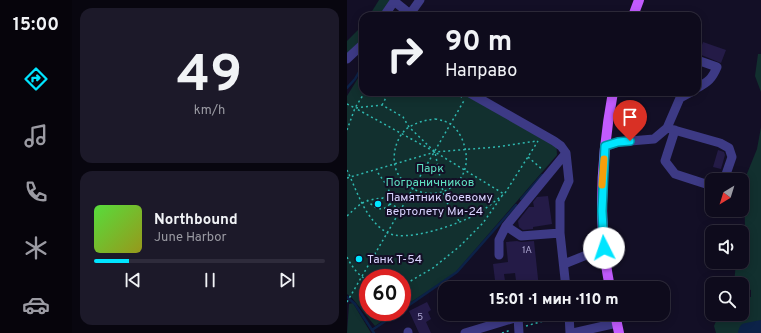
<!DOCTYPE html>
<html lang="ru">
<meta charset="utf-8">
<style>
body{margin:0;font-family:Overpass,sans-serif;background:#1c1929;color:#f1f3f6;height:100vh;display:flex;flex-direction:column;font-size:15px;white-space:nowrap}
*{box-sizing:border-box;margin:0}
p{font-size:13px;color:#9b9ba3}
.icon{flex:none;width:22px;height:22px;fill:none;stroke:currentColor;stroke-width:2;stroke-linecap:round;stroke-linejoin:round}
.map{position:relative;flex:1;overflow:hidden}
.drawer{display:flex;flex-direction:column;gap:8px;padding:8px;background:#08060f;width:275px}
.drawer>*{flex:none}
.guide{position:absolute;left:12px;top:12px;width:342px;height:84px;border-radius:12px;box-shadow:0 2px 10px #0003,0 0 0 1px #2e2b3b;background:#0e0b1c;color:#f1f3f6;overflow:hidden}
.needle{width:26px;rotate:218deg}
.fabs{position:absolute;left:358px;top:173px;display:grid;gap:8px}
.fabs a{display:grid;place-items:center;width:44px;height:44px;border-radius:8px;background:#0e0b1c;box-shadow:0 2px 10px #0003,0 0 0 1px #2e2b3b;font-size:20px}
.speed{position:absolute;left:12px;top:269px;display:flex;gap:8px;font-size:20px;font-weight:700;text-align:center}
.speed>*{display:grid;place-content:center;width:52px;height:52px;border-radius:50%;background:#0e0b1c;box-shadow:0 2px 10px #0003,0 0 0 1px #2e2b3b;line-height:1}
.speed .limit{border:6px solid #d22;background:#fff;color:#111}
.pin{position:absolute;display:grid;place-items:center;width:34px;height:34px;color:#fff;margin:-41px -17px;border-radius:50% 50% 50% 0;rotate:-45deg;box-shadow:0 0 4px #0007}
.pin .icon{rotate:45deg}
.me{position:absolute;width:44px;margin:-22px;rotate:356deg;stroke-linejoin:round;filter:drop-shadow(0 0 3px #0008)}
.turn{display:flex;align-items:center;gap:14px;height:84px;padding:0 20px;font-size:18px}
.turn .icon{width:52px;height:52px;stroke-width:2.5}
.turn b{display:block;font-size:28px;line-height:34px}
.drawer .card{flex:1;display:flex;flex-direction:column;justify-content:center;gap:6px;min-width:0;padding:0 14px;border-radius:12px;background:#1c1929}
.drawer .dial{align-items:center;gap:0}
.dial b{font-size:52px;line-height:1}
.song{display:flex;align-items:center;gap:12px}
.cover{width:48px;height:48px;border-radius:6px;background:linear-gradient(135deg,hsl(110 70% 55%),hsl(60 70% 35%))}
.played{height:4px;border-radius:2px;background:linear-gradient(90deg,#00e5ff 15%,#2e2b3b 15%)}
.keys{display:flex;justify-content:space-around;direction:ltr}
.trip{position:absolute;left:91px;top:281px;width:232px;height:40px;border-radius:12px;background:#0e0b1c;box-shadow:0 2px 10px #0003,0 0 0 1px #2e2b3b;font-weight:800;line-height:40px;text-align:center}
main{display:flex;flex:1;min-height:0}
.menu{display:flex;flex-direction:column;width:72px;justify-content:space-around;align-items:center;background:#06040b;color:#9b9ba3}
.menu .icon{width:28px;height:28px}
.menu .active{color:#00e5ff}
.menu b{font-size:18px;color:#f1f3f6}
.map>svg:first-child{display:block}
</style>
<main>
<nav class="menu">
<b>15:00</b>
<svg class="icon active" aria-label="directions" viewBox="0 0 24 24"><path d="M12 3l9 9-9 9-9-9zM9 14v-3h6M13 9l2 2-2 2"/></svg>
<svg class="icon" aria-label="music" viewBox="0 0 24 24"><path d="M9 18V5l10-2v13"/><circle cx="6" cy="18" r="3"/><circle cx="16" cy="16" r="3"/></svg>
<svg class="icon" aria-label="phone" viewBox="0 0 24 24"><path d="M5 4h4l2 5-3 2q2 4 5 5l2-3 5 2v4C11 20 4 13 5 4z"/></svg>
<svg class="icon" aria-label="climate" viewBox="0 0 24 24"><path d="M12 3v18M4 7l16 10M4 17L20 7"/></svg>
<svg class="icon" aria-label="car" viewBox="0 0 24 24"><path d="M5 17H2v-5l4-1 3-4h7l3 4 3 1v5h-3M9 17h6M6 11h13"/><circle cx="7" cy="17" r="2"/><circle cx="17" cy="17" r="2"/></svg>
</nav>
<section class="drawer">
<div class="card dial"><b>49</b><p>km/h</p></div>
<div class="card">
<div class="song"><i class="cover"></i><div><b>Northbound</b><p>June Harbor</p></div></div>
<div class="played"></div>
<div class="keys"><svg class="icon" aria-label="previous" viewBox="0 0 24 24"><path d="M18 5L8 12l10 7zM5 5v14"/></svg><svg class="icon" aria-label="pause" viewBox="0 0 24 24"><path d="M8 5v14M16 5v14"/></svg><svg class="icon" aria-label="next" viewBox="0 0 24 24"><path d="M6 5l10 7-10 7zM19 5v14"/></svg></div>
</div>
</section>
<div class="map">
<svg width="414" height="333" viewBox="0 0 414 333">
<rect width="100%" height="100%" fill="#130f26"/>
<!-- green -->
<path fill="#12302f" d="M32,0H43L32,16H22Z
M16,25V38L0,54V41Z
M411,54H414V92L408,76Z
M16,70V92H129L209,139L210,155L107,274L55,308V278H21V312H49L28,326L5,298L0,294V96Z
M414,127V333H369L367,326L372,314H395V297H404V290L395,287V284H387L389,262H395V240L398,229L397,181L410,149Z
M6,303L24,333H0L2,304Z"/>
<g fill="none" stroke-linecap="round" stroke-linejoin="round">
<!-- stream -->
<path stroke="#0c2248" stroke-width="2.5" d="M0,88L8,79L16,65
M174,199L195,175
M0,297L8,304L27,333
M55,310L110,272L169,205
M25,330L52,312"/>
<!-- river -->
<path stroke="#0c2248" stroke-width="14" d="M398,333L399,330L414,327"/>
</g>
<!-- building -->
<path fill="#241b47" d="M356,42L379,50L374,63L352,54Z
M371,150L377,152L378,155L374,169L366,167Z
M201,196L205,224L186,227V229L176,230L172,227L171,221L182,207H187L186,202L190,197Z
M170,241L174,242L187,241L192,288H170L168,273L157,274L159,288H149L146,264L161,262L159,242Z
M80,302L84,310L81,312L84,319L79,322L84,333H72L62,311Z"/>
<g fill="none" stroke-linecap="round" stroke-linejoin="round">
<!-- path -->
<path stroke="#2fb8b0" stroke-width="1.5" stroke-dasharray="2 3" stroke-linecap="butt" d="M105,92L115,97
M0,104L8,108L35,105L56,117L62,127L88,152L96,192L99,201L112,221
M35,105L42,92
M88,119C102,121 109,126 115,139C136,189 75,213 51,174C43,160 48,136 62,127C71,122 78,120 88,119Z
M0,130L8,108L18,92
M181,157L196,170
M0,170C10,191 18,219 39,232C57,244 112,224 130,214C140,208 148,201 157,194L88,152L8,108
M0,178L88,152L149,147L190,141
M158,193L191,141
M20,200C27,208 35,213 43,204C45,189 37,182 29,170
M0,216C14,203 16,200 36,198L43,204L54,209
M0,257C5,267 11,275 21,281
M55,286L86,268L113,246L136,223L155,196
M0,302L118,99
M179,326L214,316
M155,333L164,330"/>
<!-- minor -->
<path stroke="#3d3a85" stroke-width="9" d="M47,1L63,14V16
M63,14L73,0
M37,16L48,0
M0,59L16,44
M350,60L370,67C365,79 361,82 350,88
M121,92L207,141L214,146L219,153L222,181L213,201V233L219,288
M320,128L373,143L382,148L385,157L377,180
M328,130L318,161L328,174L365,186
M258,147L271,142L307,139L320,128L333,98L344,92
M159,226L174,236L213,233
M152,255V240L159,226L219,153
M217,264L257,248
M222,314L223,333
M61,332V333
M118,333L171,317L172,333
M226,333L270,323"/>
<!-- major -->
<path stroke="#c25bff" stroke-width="10" d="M286,16L292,0
M263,288C250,223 254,157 266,92
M268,314L272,333"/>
</g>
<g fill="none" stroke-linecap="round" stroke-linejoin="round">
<!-- route casing -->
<g stroke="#0095a6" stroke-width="10">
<path id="route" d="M257,248L255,211L258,146L271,142L283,141"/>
</g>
<!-- route -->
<use href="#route" stroke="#00e5ff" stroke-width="7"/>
<!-- slow -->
<path stroke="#f59e0b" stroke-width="7" d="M255,185L257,159"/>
</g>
<!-- markers -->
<g fill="#00e5ff" stroke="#130f26" stroke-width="1.5">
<circle cx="31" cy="204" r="4"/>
<circle cx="12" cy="259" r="4"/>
</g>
<g text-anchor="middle" stroke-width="4" stroke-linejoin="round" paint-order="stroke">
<!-- number labels -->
<g font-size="10" fill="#aca6d1">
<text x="180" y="253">1А</text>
<text x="73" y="320">5</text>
</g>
<!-- park labels -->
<g font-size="12" fill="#5fe0c0" stroke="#130f26">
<text x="83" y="172">Парк<tspan x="83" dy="14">Пограничников</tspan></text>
</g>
<!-- poi labels -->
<g font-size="12" fill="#d9d4ff" stroke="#130f26" text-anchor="start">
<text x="39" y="201">Памятник боевому<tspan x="39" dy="14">вертолету Ми-24</tspan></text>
<text x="20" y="263">Танк Т-54</text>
</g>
</g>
</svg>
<div class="fabs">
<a><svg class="needle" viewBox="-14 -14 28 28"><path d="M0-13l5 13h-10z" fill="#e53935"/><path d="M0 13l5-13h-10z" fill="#9b9ba3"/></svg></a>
<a><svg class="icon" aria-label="sound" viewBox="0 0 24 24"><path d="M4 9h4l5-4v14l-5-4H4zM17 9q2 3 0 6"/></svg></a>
<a><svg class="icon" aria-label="search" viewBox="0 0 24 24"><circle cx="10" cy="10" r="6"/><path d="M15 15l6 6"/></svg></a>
</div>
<div class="speed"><div class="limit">60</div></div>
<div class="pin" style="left:283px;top:141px;background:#d93025"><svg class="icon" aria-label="arrive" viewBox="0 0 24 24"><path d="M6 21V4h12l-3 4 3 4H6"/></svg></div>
<svg class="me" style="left:257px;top:248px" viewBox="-20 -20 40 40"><circle r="19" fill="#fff"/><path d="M0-13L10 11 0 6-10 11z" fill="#00e5ff"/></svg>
<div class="trip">15:01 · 1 мин · 110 m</div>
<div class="guide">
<div class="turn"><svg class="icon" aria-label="right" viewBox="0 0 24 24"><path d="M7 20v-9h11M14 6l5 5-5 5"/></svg><div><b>90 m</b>Направо</div></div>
</div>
</div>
</main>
